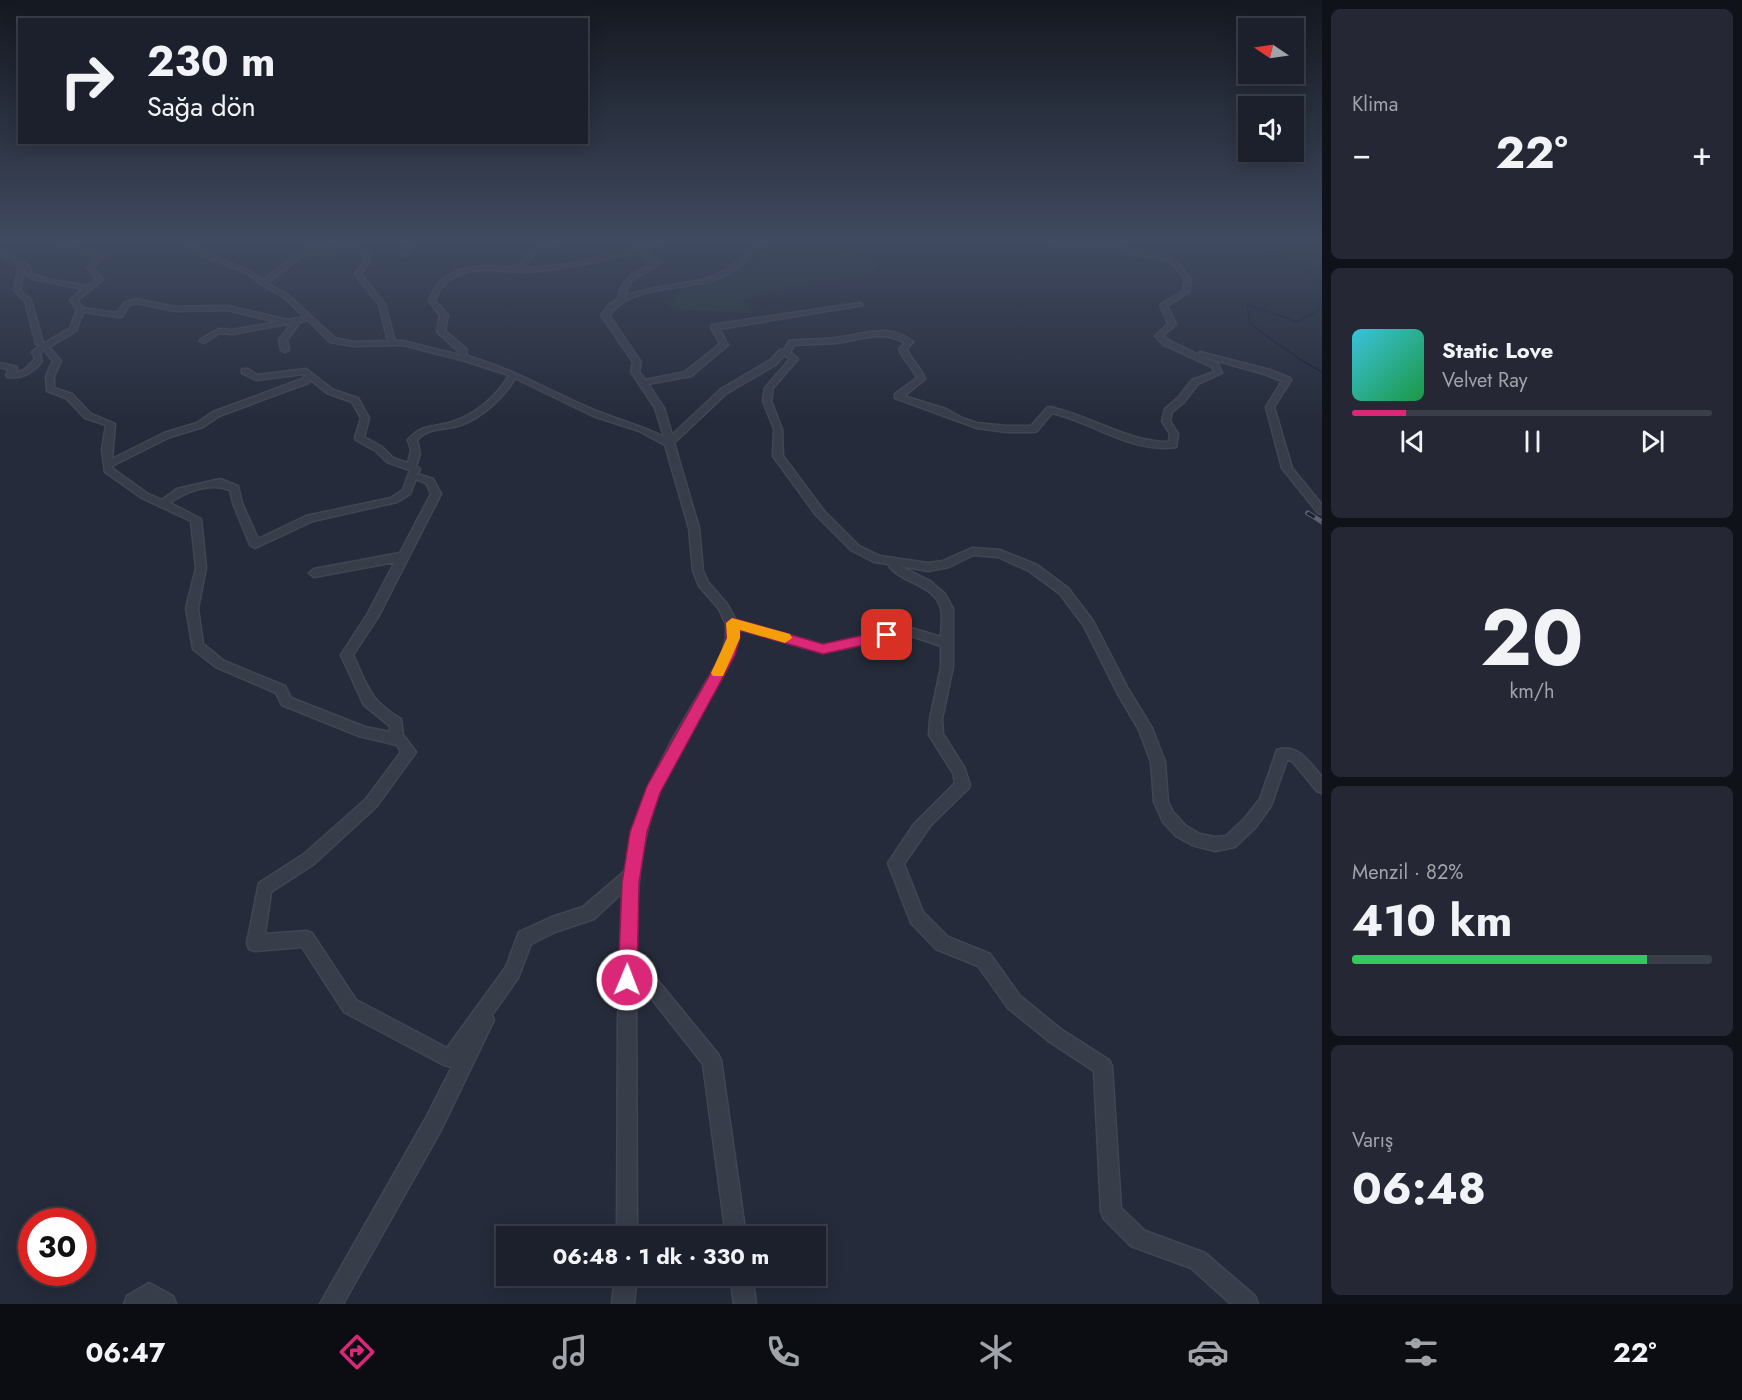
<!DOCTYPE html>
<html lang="tr">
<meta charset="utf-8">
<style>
body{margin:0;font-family:Jost,sans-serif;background:#252834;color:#f1f3f6;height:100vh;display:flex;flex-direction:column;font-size:22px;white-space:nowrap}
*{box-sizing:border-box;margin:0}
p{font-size:20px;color:#a0a3a9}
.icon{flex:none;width:33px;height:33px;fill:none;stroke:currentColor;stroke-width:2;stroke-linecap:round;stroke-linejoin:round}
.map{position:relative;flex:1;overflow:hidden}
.details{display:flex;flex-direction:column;gap:9px;padding:9px;background:#0f1218;width:420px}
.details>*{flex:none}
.guide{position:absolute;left:18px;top:18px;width:570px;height:126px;border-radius:0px;box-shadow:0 3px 15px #0003,0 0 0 2px #3a3e48;background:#1c202c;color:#f1f3f6;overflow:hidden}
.needle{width:39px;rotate:283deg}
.fabs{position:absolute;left:1238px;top:18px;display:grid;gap:12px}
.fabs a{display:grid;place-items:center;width:66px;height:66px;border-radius:0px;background:#1c202c;box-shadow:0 3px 15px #0003,0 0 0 2px #3a3e48;font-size:30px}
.speed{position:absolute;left:18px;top:1208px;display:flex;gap:12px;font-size:30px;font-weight:700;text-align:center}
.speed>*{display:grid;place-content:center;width:78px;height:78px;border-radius:50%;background:#1c202c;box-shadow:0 3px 15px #0003,0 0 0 2px #3a3e48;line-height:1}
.speed .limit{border:9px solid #d22;background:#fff;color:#111}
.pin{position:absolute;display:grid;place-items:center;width:51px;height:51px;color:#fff;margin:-26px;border-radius:12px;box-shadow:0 3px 9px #0006}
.me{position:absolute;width:66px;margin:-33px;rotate:1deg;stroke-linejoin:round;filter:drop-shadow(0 0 4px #0008)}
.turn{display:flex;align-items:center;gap:21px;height:126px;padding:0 30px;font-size:27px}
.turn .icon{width:78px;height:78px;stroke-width:2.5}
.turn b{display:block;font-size:42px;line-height:51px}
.big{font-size:45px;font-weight:700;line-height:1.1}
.details .tile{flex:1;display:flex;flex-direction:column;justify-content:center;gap:9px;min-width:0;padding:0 21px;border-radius:9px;background:#252834}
.details .dial{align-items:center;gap:0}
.dial b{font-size:78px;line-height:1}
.song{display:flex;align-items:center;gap:18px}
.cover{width:72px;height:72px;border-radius:9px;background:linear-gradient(135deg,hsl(190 70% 55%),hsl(140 70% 35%))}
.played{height:6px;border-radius:3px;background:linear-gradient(90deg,#db2777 15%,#3a3e48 15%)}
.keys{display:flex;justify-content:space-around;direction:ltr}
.heat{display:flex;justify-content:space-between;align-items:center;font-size:33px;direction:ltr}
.charge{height:9px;border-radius:4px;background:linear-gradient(90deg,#34c759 82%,#3a3e48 0)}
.trip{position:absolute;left:496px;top:1226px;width:330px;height:60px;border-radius:0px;background:#1c202c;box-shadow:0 3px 15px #0003,0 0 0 2px #3a3e48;font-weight:700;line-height:60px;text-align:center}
.dock{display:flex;height:96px;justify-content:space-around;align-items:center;background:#0b0d12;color:#a0a3a9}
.dock .icon{width:42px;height:42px}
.dock .on{color:#db2777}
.dock b{font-size:27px;color:#f1f3f6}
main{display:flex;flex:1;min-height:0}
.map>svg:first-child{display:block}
</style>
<main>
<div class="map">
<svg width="1322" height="1304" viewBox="0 0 1322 1304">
<rect width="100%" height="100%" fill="#252b3a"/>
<!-- green -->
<path fill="#27353b" d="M773,240H828L844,250L870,255L877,264V271L845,280L794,286L742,300L753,313L683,310L668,306L679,290L728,277L757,256Z
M1278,240H1322V272L1294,256L1252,242L1283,243Z"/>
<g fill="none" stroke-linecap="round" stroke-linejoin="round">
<!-- stream-far1 -->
<path stroke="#192037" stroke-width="1.5" d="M1238,240C1267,251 1302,259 1322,285
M1301,360L1250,324L1247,304L1297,322L1322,308"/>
<!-- stream -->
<path stroke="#192037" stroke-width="2" d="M1299,359L1322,372"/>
<!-- minor casing -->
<g stroke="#424653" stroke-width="3">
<path id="minor" d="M55,240H61L63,246L105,255L93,267L103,280L77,300L83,308L117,313L124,303L136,299L175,307L228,306L288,320L304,317L285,298L261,284L247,273L198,254L180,240C191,240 196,249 205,253C225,262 246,266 263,280C283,265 311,240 337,240L317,250L328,251L348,243L368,252L370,261L361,274L385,305L395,341H403L459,355V352L437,332L440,315L429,301C436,275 463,266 488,266C497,266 507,269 515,266C523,264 523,259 528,254C537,243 553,240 566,240C556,245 544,246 535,254C529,258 529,265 522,268C558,268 596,258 631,250C644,247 658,240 672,240L648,249L646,253L662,262L631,281L625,296C655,284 693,286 720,273C736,266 747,252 760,240H766C754,253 741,268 724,276C688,293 636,281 609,315L641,362L639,372L645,380L685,372L720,344L711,327L712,325L860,303L863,305L719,329L728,345L691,376L648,384L664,408L672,435L721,389L769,361L780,350H784L789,341C805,339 821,340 836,338C863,335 890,322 913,342L907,349C911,361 921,367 925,379L904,396L907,397L946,409L962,418L977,423L1006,426H1031L1047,408L1050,407C1091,416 1127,442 1169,442L1170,434L1162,421L1165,409L1178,398L1192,380L1214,372L1212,367L1164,345L1155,336L1168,324L1160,305L1183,291L1185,280L1174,265L1164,260L1104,249L1060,248L1043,240H1051L1061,244L1104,245L1168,257L1178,263L1191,280L1189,292L1167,306L1176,324L1163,336L1170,341L1218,364L1222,373L1198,384L1184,402L1172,412L1170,421L1178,434L1176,447C1132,454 1093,422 1052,413L1037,431L1034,432H1006L977,428L895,398V394L917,378C913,367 903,360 899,349L905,343C882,329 861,340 836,343C823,344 808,344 794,345L790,352L798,359L773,388L771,401L782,429L783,456L824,511L859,546L880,556L928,563L943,561L972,548L1000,550L1037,565L1068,588L1093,621L1127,687L1152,728L1165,762L1168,802L1173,812L1186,826L1200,834L1215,837L1226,836L1245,818L1260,799L1277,750C1298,743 1310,763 1322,777V793L1317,791L1292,761L1287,760L1271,806L1255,828L1235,847L1215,851L1192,845L1176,836L1163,822L1154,802L1151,762L1139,730L1118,694L1084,626L1060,594L1029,571L998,557L973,555L949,567L928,571L900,566L930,581L945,594L953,609V667L942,719L943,734L964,767L970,785L968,789L931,825L904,864L923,912L948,937L990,954L1020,996L1062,1030L1109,1060L1112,1066L1121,1208L1145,1231L1205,1253L1255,1296L1258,1304H1231L1191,1268L1131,1246L1104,1219L1101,1212L1094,1071L1050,1042L1008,1008L978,966L936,949L911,923L888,863L914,824L955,783L953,773L929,735L930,719L941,667V646L908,635L823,653L738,629C738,659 716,686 702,711C687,736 673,761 661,788C639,841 636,897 636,954L718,1054L721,1060L746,1236H726L703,1064L636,979L637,1236H617L618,1022L622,893L594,919L555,932L531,944L518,978L492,1015L494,1020L491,1026L441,1130L343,1304H320L427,1116L452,1067L444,1065L344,1012L302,947L255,951L249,949L247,943L259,883L304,854L366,799L401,752L397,745L359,736L282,705L276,693L216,667L193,649L186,608L196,568L191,521L142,498L105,472L102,450L106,425L85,418L66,398L47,391L46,376L53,361L44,350L40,353L42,361C33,373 22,379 7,377L6,375L9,370L0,367V363L17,367L16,373L24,370L35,359L32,352L40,346L36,344L25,301L14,290L19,265L0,255V250L29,266L32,274L51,280L88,286L96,280L87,267L97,256L59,248ZM348,247L363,254L364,261L355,274L379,305L388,341L353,342L335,338L289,296L267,283L301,257L310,253L329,255ZM641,251V255L654,262C637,272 620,278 618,299L610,304L601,315L633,362L631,372L655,408L664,437C643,426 621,421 599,412C554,394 514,369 467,356L466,349L445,331L448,315L435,301C439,287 450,277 464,273C484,266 507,273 528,272C565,270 604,260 641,251ZM24,269L27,276L34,279L83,289L70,300L77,310L70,328L45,343H43L31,300L20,290ZM136,303L175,311L228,310L277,322L233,330L219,329L201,339L200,341L204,343L220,333L233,334L292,323L279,340L281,350L285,352L289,350L287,340L300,322L308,320L330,342L353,346L403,345L465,361L509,375C499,395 475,414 455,421C437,428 421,423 408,440L411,450L408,463L393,458L382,447L364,437L369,418L358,398L333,390L306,369L257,375L248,369H242V373L256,380L304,374L306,375L302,379L213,412L197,423L164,433L112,459L115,424L91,414L72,394L54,388V376L61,361L49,347L76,331L83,312L119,317H122L129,305ZM785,355L790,359L765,388L763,401L774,429L773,456L816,515L851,550L874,562L888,564C899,584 935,583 941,609C943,617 941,629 941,637L908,627L823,645L736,620L727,604L708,582L703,571L699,528L674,443L727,393L775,365ZM515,378L593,416L639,431L665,445L689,528L693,571L699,586L719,609L726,624V637L722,655L673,738L648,787L632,833L625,871L583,907L552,917L519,932L506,967L447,1048L356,1000L312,933L306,931L265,934L271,892L314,864L376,807L416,752L403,735L401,719C369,700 368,687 353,655L378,617L441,494L433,479L418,474L420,469L416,466L420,454L417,440C429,427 445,430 461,425C482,417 504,398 515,378ZM311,380L327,393L352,402L361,418L355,438L356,440L376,451L387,462L410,470L403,490L391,498L306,516L258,539L242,503L238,486L220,479L177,489L162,500L148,494L113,469L112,466L170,437L203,427L219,416L308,383ZM416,479L426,483L431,494L400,553L314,569L309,573L314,577L395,562L367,615L341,655L364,705L390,726V732L365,727L291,698L285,686L224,661L203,644L198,608L206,568L201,519L170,503C186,491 210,482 230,490L233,503L250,545L255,548L313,521L397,502L410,494Z
M412,240H418L406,256H402Z
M1200,352L1270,370L1290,378L1291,380L1274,407L1292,468L1322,505V514L1318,513L1282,468L1266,407L1282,381L1264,374L1200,356Z
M615,1275H637L634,1304H612Z
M730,1275H752L756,1304H734Z
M149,1283L173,1296L176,1304H124L127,1296Z"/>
</g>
<!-- minor -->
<use href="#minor" fill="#383d4a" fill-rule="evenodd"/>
<!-- rail-far1 casing -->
<g stroke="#5b6071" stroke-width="4">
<path id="rail-far1" d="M1307,513L1310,515"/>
</g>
<!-- rail casing -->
<g stroke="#5b6071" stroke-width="5">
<path id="rail" d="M1308,513L1322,522"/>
</g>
<!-- rail-far1 -->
<use href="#rail-far1" stroke="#1e222f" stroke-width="2" stroke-dasharray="7" stroke-linecap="butt"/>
<!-- rail -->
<use href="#rail" stroke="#1e222f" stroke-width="3" stroke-dasharray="8" stroke-linecap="butt"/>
</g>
<!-- sky -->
<linearGradient id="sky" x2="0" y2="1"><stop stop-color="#141820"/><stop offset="0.57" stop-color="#404a60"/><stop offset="1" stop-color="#404a60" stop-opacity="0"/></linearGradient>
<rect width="1322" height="422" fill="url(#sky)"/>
<!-- route -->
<path fill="#db2777" stroke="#8e194d" stroke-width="1.5" d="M732,618L823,644L887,630L893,635L887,640L823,654L740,630V638L735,655L660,793L647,832L639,883L637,980L634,987L627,989L621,987L618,980L622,883L630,832L647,786L721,655L727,638L726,623Z"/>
<!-- slow -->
<path fill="#f59e0b" d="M732,618L790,634L792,638L785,643L740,630V638L723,676H713L711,673L727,638L726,623Z"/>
</svg>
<div class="fabs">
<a><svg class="needle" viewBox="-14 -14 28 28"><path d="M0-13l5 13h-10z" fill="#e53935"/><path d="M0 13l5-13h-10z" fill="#a0a3a9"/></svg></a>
<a><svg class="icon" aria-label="sound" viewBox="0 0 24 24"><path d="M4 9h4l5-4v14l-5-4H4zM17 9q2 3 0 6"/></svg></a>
</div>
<div class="speed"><div class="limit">30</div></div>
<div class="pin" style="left:887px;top:635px;background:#d93025"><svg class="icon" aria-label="arrive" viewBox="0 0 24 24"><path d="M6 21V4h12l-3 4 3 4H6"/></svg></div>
<svg class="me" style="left:627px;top:980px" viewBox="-20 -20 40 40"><circle r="17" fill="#db2777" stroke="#fff" stroke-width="3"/><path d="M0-11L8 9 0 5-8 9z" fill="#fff"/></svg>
<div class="trip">06:48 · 1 dk · 330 m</div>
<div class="guide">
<div class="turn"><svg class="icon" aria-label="right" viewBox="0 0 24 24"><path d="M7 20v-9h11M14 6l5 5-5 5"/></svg><div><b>230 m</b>Sağa dön</div></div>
</div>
</div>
<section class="details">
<div class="tile"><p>Klima</p>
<div class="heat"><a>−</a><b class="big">22°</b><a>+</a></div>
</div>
<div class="tile">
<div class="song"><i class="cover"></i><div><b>Static Love</b><p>Velvet Ray</p></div></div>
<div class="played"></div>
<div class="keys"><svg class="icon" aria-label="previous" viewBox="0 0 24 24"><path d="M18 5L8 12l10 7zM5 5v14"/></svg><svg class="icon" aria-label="pause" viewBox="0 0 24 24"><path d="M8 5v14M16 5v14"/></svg><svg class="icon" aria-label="next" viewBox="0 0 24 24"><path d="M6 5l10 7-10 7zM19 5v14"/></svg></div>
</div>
<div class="tile dial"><b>20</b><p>km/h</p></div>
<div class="tile"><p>Menzil · 82%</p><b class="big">410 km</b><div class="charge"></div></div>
<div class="tile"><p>Varış</p><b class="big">06:48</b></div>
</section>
</main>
<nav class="dock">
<b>06:47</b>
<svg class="icon on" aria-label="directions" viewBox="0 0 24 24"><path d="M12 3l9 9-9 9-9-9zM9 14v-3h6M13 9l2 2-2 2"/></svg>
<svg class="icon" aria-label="music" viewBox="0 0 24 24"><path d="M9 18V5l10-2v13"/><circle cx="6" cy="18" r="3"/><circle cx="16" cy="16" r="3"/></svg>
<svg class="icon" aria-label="phone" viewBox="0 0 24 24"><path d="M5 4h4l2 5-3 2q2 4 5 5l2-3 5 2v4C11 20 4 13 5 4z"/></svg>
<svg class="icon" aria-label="climate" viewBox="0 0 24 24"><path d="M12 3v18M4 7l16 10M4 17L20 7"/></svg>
<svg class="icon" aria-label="car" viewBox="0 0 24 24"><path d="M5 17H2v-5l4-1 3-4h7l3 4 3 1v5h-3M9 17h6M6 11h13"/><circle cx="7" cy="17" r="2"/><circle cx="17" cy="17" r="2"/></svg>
<svg class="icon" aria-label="filters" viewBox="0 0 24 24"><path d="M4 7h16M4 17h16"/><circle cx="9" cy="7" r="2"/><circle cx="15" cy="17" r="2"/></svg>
<b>22°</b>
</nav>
